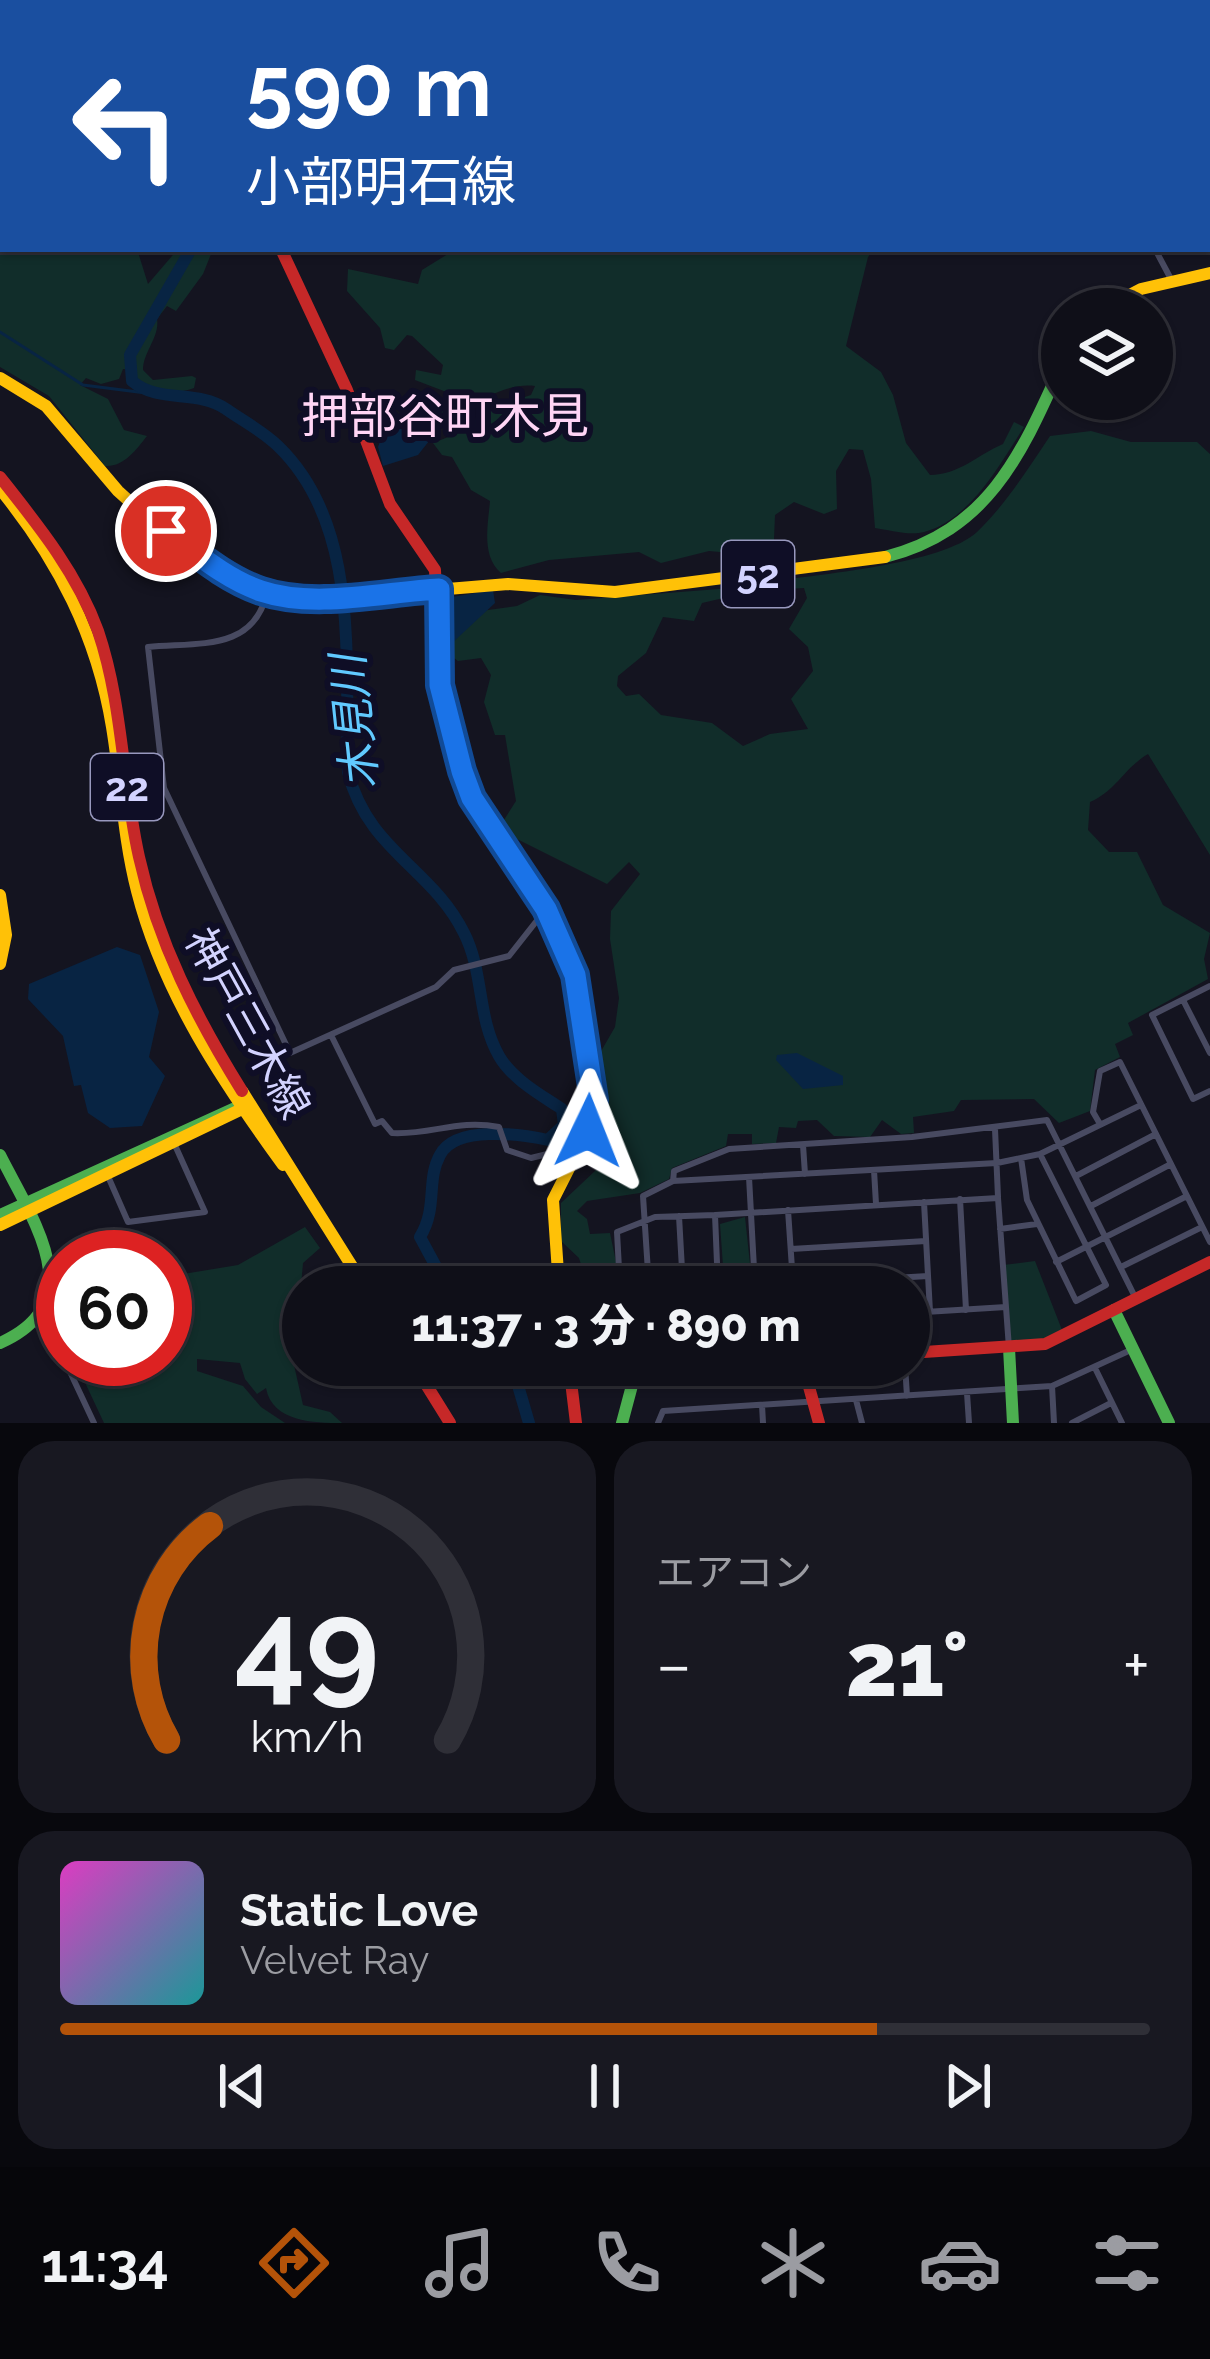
<!DOCTYPE html>
<html lang="ja">
<meta charset="utf-8">
<style>
body{margin:0;font-family:Raleway,"Noto Sans JP",sans-serif;background:#181821;color:#f1f3f6;height:100vh;display:flex;flex-direction:column;font-size:45px;white-space:nowrap}
*{box-sizing:border-box;margin:0}
p{font-size:39px;color:#9b9ca2}
.icon{flex:none;width:66px;height:66px;fill:none;stroke:currentColor;stroke-width:2;stroke-linecap:round;stroke-linejoin:round}
.map{position:relative;height:1423px;overflow:hidden}
.details{display:flex;flex-direction:column;gap:18px;padding:18px;background:#08080d;flex:1}
.details>*{flex:none}
.top-card{position:absolute;left:0px;top:0px;width:1212px;height:252px;box-shadow:0 3px 9px #0004,0 0 0 3px #2f2f37;background:#1a4fa0;color:#fff;overflow:hidden}
.fabs{position:absolute;left:1041px;top:288px;display:grid;gap:24px}
.fabs a{display:grid;place-items:center;width:132px;height:132px;border-radius:50%;background:#0f0f18;box-shadow:0 3px 9px #0004,0 0 0 3px #2f2f37;font-size:60px}
.speed{position:absolute;left:36px;top:1230px;display:flex;gap:24px;font-size:60px;font-weight:700;text-align:center}
.speed>*{display:grid;place-content:center;width:156px;height:156px;border-radius:50%;background:#0f0f18;box-shadow:0 3px 9px #0004,0 0 0 3px #2f2f37;line-height:1}
.speed .limit{border:18px solid #d22;background:#fff;color:#111}
.pin{position:absolute;display:grid;place-items:center;width:102px;height:102px;color:#fff;margin:-51px;border:6px solid #fff;border-radius:50%;box-shadow:0 3px 12px #0007}
.me{position:absolute;width:132px;margin:-66px;rotate:2deg;stroke-linejoin:round;filter:drop-shadow(0 0 9px #0008)}
.turn{display:flex;align-items:center;gap:42px;height:252px;padding:0 48px;font-size:54px}
.turn .icon{width:156px;height:156px;stroke-width:2.5}
.turn b{display:block;font-size:84px;line-height:102px}
.big{font-size:90px;font-weight:800;line-height:1.1}
.details .tile{flex:1;display:flex;flex-direction:column;justify-content:center;gap:18px;min-width:0;padding:0 42px;border-radius:36px;background:#181821}
.details .dial{align-items:center;gap:0}
.dial svg{height:312px;overflow:visible;fill:none;stroke:#2f2f37;stroke-width:7;stroke-linecap:round;text-anchor:middle}
.dial text{fill:#f1f3f6;stroke:none}
.song{display:flex;align-items:center;gap:36px}
.cover{width:144px;height:144px;border-radius:18px;background:linear-gradient(135deg,hsl(310 70% 55%),hsl(180 70% 35%))}
.played{height:12px;border-radius:6px;background:linear-gradient(90deg,#b45309 75%,#2f2f37 75%)}
.keys{display:flex;justify-content:space-around;direction:ltr}
.heat{display:flex;justify-content:space-between;align-items:center;font-size:66px;direction:ltr}
.details .tiles{flex:1;display:grid;gap:18px;grid-template-columns:1fr 1fr}
.tile:last-child{grid-column:span 2}
.trip{position:absolute;left:282px;top:1266px;width:648px;height:120px;border-radius:60px;background:#0f0f18;box-shadow:0 3px 9px #0004,0 0 0 3px #2f2f37;font-weight:800;line-height:120px;text-align:center}
.menu{display:flex;height:192px;justify-content:space-around;align-items:center;background:#06060a;color:#9b9ca2}
.menu .icon{width:84px;height:84px}
.menu .active{color:#b45309}
.menu b{font-size:54px;color:#f1f3f6}
.map>svg:first-child{display:block}
</style>
<div class="map">
<svg width="1210" height="1423" viewBox="0 0 1210 1423">
<rect width="100%" height="100%" fill="#141420"/>
<!-- green -->
<path fill="#112d2a" d="M0,0L47,3H3V249H137L148,284L178,249H213L203,274L176,311L167,306L157,319C160,337 143,352 143,370L153,380L192,376L196,378L194,388C174,396 140,394 133,370L123,369L119,379L101,384L86,378L80,385L108,399L124,430L147,436C136,450 124,467 105,466L49,396L0,367Z
M456,249H874L868,257L846,346L881,372L893,395L906,443L930,475C959,475 977,455 1003,444L1014,422L1024,427C1000,464 970,520 924,532C910,536 889,530 875,528L871,479L863,450L849,449L836,471L837,509L824,514L794,502L775,515L773,563L759,565L754,555L709,551L661,563L639,552L549,560L501,573C481,556 488,525 490,501L471,490L452,457L442,455L433,443L456,434L488,409L531,395L535,386C493,381 456,422 418,434L410,429L439,415L449,393L415,380L416,370L441,375L443,365L412,336L407,335L394,350L385,348L380,328L347,291L348,269L418,284L422,270Z
M1091,431L1131,442H1197L1210,454V855L1148,754C1123,769 1116,791 1090,802L1088,830L1109,852H1137L1163,905L1210,933L1204,959L1208,979L1128,1023L1133,1035L1115,1044L1120,1057L1095,1070L1090,1111L1059,1123L1034,1099L961,1100L954,1111L913,1117L914,1133L901,1134L882,1120L870,1137L834,1136L817,1120L798,1121L796,1128L779,1127L776,1143L752,1144V1134H728L726,1146L672,1168L669,1179L640,1193L587,1201L577,1211L587,1219L590,1234L610,1233L616,1262L614,1287H588L579,1258L561,1241V1203L596,1170L604,1173L619,1154L591,1139L602,1114L596,1060L615,1027L619,998L610,939L611,911L640,874L629,862L607,884L515,838L502,823L516,801L505,735H495L484,702L491,675L481,658L458,661L450,655V645L481,611L517,606L540,595L576,600L732,588V596L702,603L694,621L663,617L646,653L618,676L617,686L626,696L639,694L661,715L712,723L743,746L770,734L808,729L791,699L813,671L808,647L789,629L807,598L804,588L753,591L754,584C807,575 940,566 977,532C1006,504 1028,469 1050,436Z
M745,1217L750,1264L723,1266L720,1224Z
M305,1227L320,1248L303,1263L294,1365L303,1405L330,1412L342,1423C314,1423 272,1422 266,1388L257,1394L245,1379L240,1363L197,1359V1371L243,1386L261,1407L285,1423H104L74,1359H165V1277L238,1265Z
M1035,1261L1064,1335L1045,1344L1009,1348L1003,1265Z"/>
<!-- water -->
<path fill="#082443" d="M400,427L415,437L433,436L418,455L383,466L378,447L384,430Z
M493,590L495,603L450,645L444,643L452,597Z
M117,947L140,955L159,1012L149,1057L165,1076L142,1126L110,1128L88,1113L81,1085L74,1086L63,1036L28,999L29,984Z
M797,1053L843,1076V1085L803,1089L776,1060L777,1055Z"/>
<g fill="none" stroke-linecap="round" stroke-linejoin="round">
<!-- stream -->
<path stroke="#082443" stroke-width="3" d="M0,332L83,385L146,393"/>
<!-- river -->
<path stroke="#082443" stroke-width="12" d="M191,249L130,355L132,381C159,404 196,389 226,409C243,421 264,432 278,446C362,527 344,665 348,772C368,851 431,867 464,933C484,972 477,1018 499,1056C512,1079 541,1095 562,1109L564,1125L548,1140C521,1134 455,1125 440,1155C426,1180 438,1208 420,1237L447,1287
M512,1365L529,1423"/>
<!-- street -->
<path stroke="#484a61" stroke-width="6" d="M543,0L544,3
M1004,0L1012,3
M886,3L890,0
M1155,249L1172,281
M267,593C253,652 198,642 148,647L164,788L290,1053L436,987L454,970L509,956L546,909
M1210,986L1152,1015L1193,1099L1210,1091
M1183,1000L1210,1053
M331,1035L375,1124L382,1121L392,1133C432,1135 457,1119 499,1127L507,1150L531,1158L580,1146
M1100,1124L1093,1112L1100,1071L1120,1062L1210,1242
M995,1129L998,1197
M803,1145L805,1174
M1021,1158L1027,1200L1076,1301L1106,1285L1040,1154
M874,1170L876,1204
M107,1174L128,1222L205,1212L174,1143
M1076,1176L1156,1134
M749,1177L755,1287
M673,1181L674,1171L729,1149L912,1137L1047,1120L1136,1299
M960,1199L966,1310
M924,1202L930,1312
M1091,1206L1171,1164
M788,1210L793,1283
M679,1216L683,1287
M1000,1229L1037,1224
M791,1249L926,1241
M1056,1262L1187,1196
M1121,1267L1202,1227
M506,1271L517,1287
M793,1284L928,1276
M620,1287L617,1232L655,1217L715,1215
M649,1287L643,1196L673,1181L997,1163L1040,1154L1141,1105
M718,1287L715,1215L998,1198L1009,1348
M909,1313L1006,1307
M36,1324L63,1357
M64,1359L94,1423
M905,1365L907,1396
M1095,1368L1122,1423
M1052,1386L1054,1423
M967,1393L969,1423
M856,1400L862,1423
M762,1405L763,1423
M658,1423L663,1411L1052,1386L1133,1349
M1072,1423L1111,1403"/>
<!-- fast -->
<path stroke="#4caf50" stroke-width="12" d="M885,557C989,530 1021,455 1062,364
M0,1155C32,1219 93,1302 0,1343
M0,1215L244,1104
M1114,1310L1169,1423
M1009,1348L1013,1423
M622,1423L634,1378L651,1369L712,1365"/>
<!-- slow -->
<path stroke="#ffc107" stroke-width="12" d="M51,0L52,3
M1103,309L1141,289L1210,273
M0,378L46,406L118,491L170,538L228,575L274,594L339,598L508,584L615,592L885,557
M0,489C58,560 97,636 112,727C121,781 123,837 137,891C163,993 222,1081 283,1165
M481,811L546,909L575,975L594,1099L588,1131L553,1200L559,1287
M0,895L6,935L0,964
M242,1091L365,1287
M0,1225L244,1108"/>
<!-- jam -->
<path stroke="#c62828" stroke-width="12" d="M281,249L347,390L390,504L435,570L440,685L472,798L481,811
M0,477C38,525 77,573 98,631C123,705 122,782 139,857C158,943 196,1017 242,1091
M909,1353L1045,1344L1210,1262
M414,1365L450,1423
M569,1365L576,1423
M803,1365L819,1423"/>
</g>
<g fill="none" stroke-linecap="round" stroke-linejoin="round">
<!-- route casing -->
<g stroke="#114b97" stroke-width="30">
<path id="route" d="M166,531C196,553 226,579 261,591C314,609 384,592 439,589L440,685L462,771L472,798L546,909L575,975L594,1100L588,1131"/>
</g>
<!-- route -->
<use href="#route" stroke="#1a73e8" stroke-width="21"/>
</g>
<g text-anchor="middle" stroke-width="12" stroke-linejoin="round" paint-order="stroke">
<!-- shield labels -->
<g fill="#0f0e26" stroke="#9898be" stroke-width="3">
<rect x="722" y="541" width="72" height="66" rx="9"/>
<rect x="91" y="754" width="72" height="66" rx="9"/>
</g>
<g font-size="39" font-weight="bold" fill="#d3d3ff">
<text x="758" y="588">52</text>
<text x="127" y="801">22</text>
</g>
<!-- street labels -->
<g font-size="42" fill="#d3d3ff" stroke="#0f0e26">
<text transform="translate(248 1023) rotate(61)" y="15">神戸三木線</text>
</g>
<!-- water labels -->
<g font-size="45" font-style="italic" fill="#61caff" stroke="#0f0e26">
<text transform="translate(354 722) rotate(-96)" y="16">木見川</text>
</g>
<!-- quarter labels -->
<g font-size="48" fill="#ffd5f5" stroke="#0f0e26">
<text x="445" y="433">押部谷町木見</text>
</g>
</g>
</svg>
<div class="fabs">
<a><svg class="icon" aria-label="layers" viewBox="0 0 24 24"><path d="M12 4l9 5-9 5-9-5zM3 14l9 5 9-5"/></svg></a>
</div>
<div class="speed"><div class="limit">60</div></div>
<div class="pin" style="left:166px;top:531px;background:#d93025"><svg class="icon" aria-label="arrive" viewBox="0 0 24 24"><path d="M6 21V4h12l-3 4 3 4H6"/></svg></div>
<svg class="me" style="left:588px;top:1131px" viewBox="-20 -20 40 40"><path d="M0-17L14 15 0 8-14 15z" fill="#1a73e8" stroke="#fff" stroke-width="4"/></svg>
<div class="trip">11:37 · 3 分 · 890 m</div>
<div class="top-card">
<div class="turn"><svg class="icon" aria-label="left" viewBox="0 0 24 24"><path d="M17 20v-9H6M10 6l-5 5 5 5"/></svg><div><b>590 m</b>小部明石線</div></div>
</div>
</div>
<section class="details">
<div class="tiles">
<div class="tile dial"><svg viewBox="0 0 100 80">
<path d="M14 69A42 42 0 1 1 86 69"/>
<path d="M14 69A42 42 0 0 1 25 14" stroke="#b45309"/>
<text x="50" y="56" font-size="32" font-weight="700">49</text>
<text x="50" y="72" font-size="11">km/h</text>
</svg></div>
<div class="tile"><p>エアコン</p>
<div class="heat"><a>−</a><b class="big">21°</b><a>+</a></div>
</div>
<div class="tile">
<div class="song"><i class="cover"></i><div><b>Static Love</b><p>Velvet Ray</p></div></div>
<div class="played"></div>
<div class="keys"><svg class="icon" aria-label="previous" viewBox="0 0 24 24"><path d="M18 5L8 12l10 7zM5 5v14"/></svg><svg class="icon" aria-label="pause" viewBox="0 0 24 24"><path d="M8 5v14M16 5v14"/></svg><svg class="icon" aria-label="next" viewBox="0 0 24 24"><path d="M6 5l10 7-10 7zM19 5v14"/></svg></div>
</div>
</div>
</section>
<nav class="menu">
<b>11:34</b>
<svg class="icon active" aria-label="directions" viewBox="0 0 24 24"><path d="M12 3l9 9-9 9-9-9zM9 14v-3h6M13 9l2 2-2 2"/></svg>
<svg class="icon" aria-label="music" viewBox="0 0 24 24"><path d="M9 18V5l10-2v13"/><circle cx="6" cy="18" r="3"/><circle cx="16" cy="16" r="3"/></svg>
<svg class="icon" aria-label="phone" viewBox="0 0 24 24"><path d="M5 4h4l2 5-3 2q2 4 5 5l2-3 5 2v4C11 20 4 13 5 4z"/></svg>
<svg class="icon" aria-label="climate" viewBox="0 0 24 24"><path d="M12 3v18M4 7l16 10M4 17L20 7"/></svg>
<svg class="icon" aria-label="car" viewBox="0 0 24 24"><path d="M5 17H2v-5l4-1 3-4h7l3 4 3 1v5h-3M9 17h6M6 11h13"/><circle cx="7" cy="17" r="2"/><circle cx="17" cy="17" r="2"/></svg>
<svg class="icon" aria-label="filters" viewBox="0 0 24 24"><path d="M4 7h16M4 17h16"/><circle cx="9" cy="7" r="2"/><circle cx="15" cy="17" r="2"/></svg>
</nav>
